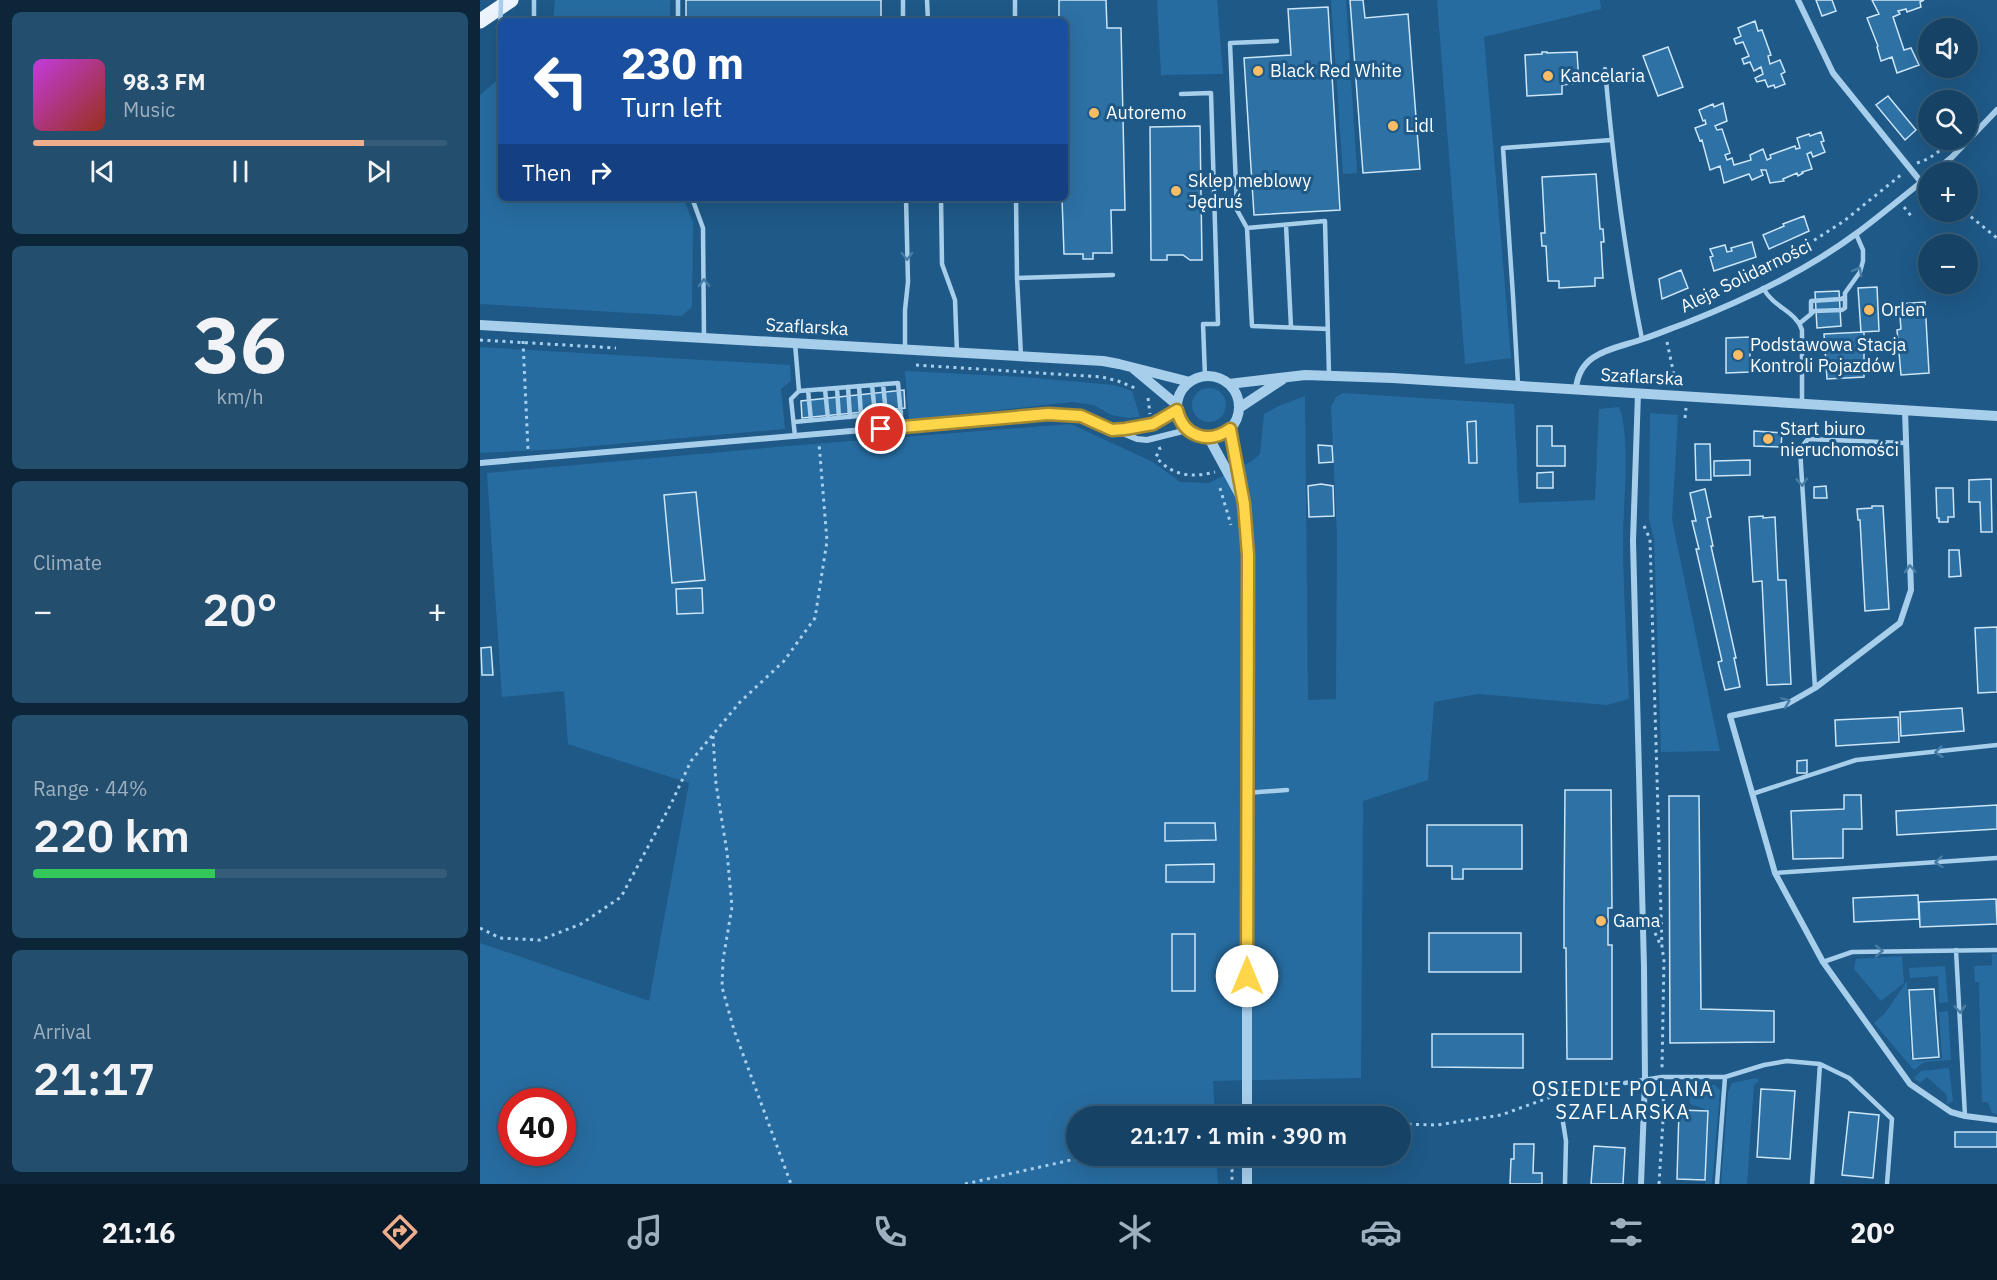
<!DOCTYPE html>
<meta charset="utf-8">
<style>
body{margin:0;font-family:"IBM Plex Sans",sans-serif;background:#234e6e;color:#f1f3f6;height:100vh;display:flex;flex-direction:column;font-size:22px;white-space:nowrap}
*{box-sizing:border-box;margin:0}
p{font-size:20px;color:#9eb0bf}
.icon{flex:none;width:33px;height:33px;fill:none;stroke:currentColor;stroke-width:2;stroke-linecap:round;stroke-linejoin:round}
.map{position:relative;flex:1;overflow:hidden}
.sheet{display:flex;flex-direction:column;gap:12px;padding:12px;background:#0c2538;width:480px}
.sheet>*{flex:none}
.guide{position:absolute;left:18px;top:18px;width:570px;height:183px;border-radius:9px;box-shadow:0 6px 24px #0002,0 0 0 2px #355c79;background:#1a4fa0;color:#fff;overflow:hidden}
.buttons{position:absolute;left:1438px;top:18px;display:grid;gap:12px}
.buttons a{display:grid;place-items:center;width:60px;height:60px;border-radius:50%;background:#164365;box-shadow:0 6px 24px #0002,0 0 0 2px #355c79;font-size:30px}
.speed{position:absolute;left:18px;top:1088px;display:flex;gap:12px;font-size:30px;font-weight:700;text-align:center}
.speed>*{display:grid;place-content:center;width:78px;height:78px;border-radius:50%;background:#164365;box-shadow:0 6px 24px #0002,0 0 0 2px #355c79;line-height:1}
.speed .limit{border:9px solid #d22;background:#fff;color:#111}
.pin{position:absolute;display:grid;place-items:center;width:51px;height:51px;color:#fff;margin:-26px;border:3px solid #fff;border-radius:50%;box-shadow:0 2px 6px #0007}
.me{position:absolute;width:66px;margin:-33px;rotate:0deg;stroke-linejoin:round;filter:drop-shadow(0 0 4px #0008)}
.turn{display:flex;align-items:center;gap:21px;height:126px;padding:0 24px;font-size:27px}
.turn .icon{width:78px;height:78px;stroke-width:2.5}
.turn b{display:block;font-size:42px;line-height:51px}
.then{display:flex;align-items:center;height:57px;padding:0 24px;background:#0003;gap:12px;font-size:22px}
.big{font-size:45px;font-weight:600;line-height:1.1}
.sheet .widget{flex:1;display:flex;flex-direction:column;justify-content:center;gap:9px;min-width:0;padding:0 21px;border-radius:9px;background:#234e6e}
.sheet .dial{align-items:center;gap:0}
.dial b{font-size:78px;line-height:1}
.song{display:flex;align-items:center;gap:18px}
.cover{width:72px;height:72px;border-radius:9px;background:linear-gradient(135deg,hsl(290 70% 55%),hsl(10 70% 35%))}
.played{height:6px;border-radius:3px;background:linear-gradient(90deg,#eead8d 80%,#355c79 80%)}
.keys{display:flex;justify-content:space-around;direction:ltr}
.heat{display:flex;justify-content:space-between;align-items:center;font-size:33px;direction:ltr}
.charge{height:9px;border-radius:4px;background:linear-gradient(90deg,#34c759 44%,#355c79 0)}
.trip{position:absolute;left:586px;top:1106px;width:345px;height:60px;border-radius:30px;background:#164365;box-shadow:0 6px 24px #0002,0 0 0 2px #355c79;font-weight:600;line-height:60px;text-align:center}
.tab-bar{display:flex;height:96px;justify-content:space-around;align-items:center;background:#091b28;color:#9eb0bf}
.tab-bar .icon{width:42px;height:42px}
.tab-bar .active{color:#eead8d}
.tab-bar b{font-size:27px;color:#f1f3f6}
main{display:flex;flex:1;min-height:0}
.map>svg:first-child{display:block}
</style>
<main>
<section class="sheet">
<div class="widget">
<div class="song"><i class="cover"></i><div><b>98.3 FM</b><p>Music</p></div></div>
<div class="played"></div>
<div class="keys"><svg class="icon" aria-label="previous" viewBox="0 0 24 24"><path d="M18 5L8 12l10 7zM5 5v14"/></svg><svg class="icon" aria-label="pause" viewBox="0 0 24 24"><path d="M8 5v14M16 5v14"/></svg><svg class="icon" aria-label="next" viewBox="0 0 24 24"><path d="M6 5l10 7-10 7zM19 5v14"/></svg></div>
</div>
<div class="widget dial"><b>36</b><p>km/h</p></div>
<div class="widget"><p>Climate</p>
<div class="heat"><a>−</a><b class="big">20°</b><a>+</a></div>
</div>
<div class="widget"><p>Range · 44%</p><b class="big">220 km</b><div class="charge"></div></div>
<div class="widget"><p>Arrival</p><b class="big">21:17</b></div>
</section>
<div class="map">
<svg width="1517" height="1184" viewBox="0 0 1517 1184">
<rect width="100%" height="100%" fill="#1e5987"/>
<!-- green -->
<path fill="#276ca0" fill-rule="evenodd" d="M75,0H190V21H73Z
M677,0H737L743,74L681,75Z
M851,0H866L877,173L863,174Z
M957,0H1120L1121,9L1004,37L1031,358L985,364Z
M21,77V198H203L213,222L212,307L202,316L0,304V95Z
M0,347L310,365L311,381L301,389L305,429L80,449L0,453Z
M425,371L544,377L634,385L652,391L660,417L649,418L631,415L614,405L592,402L429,420Z
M712 405a17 17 0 1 1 34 0a17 17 0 1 1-34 0Z
M863,393L1034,404L1039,503L1115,500L1119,409L1139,407C1151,436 1143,505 1143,539C1143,592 1147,646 1149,699L1127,705L998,694L954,702L948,780L883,801L881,1078L733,1081L735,1116H597V1155H736L738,1184H0V943L169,1001L209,783L88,744L84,691L22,697L7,473L308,446L591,424L673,462L700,482L729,483L772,461L780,454L784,414L799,406L825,396L828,700L856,699L857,536L851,407L856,397ZM32,1101H82V1152H32Z
M1170,413L1198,415L1192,520L1240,751L1181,752L1174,539L1169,519Z
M1512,954H1517V1114L1512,1113L1508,1102H1502L1499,982H1495L1494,966L1512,965Z
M1422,956L1424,983L1401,1001L1374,969L1376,959Z
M1465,966L1468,1002L1459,1003L1458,976L1430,978L1429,968Z
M1427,981L1431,1057L1437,1061L1462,1059L1459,1012L1468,1011L1471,1060L1444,1062L1434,1070L1394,1023L1405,1013Z
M1469,1068L1473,1101L1467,1104V1095L1447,1077L1440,1083L1434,1078L1441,1071Z
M1276,1078L1279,1081L1274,1085L1267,1184H1241L1248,1093L1252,1083Z
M1235,1085L1240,1090L1232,1184H1225L1229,1116L1225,1109L1210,1104L1209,1089L1212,1086Z"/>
<!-- building -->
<path fill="#2d71a5" stroke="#cce5f8" stroke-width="1.5" d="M206,0H401V21H206Z
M579,0H626L627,28H641L645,210H631L632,253H613V259H603V254H584L582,198H585V21H579Z
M870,0H883L885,18L928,14L940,169L883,173Z
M1336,0H1352L1356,11L1342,16Z
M1392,0H1444L1440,2L1441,7L1427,12L1426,9L1418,11L1420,14L1413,17L1424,50L1431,48L1439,65L1417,73L1412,57L1401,61L1397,47L1398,46L1387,18L1399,14Z
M848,7L860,210L774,215L764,58L811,55L808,9Z
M1275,21L1278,31L1282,30L1291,55L1288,56L1290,64L1300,60L1305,72L1301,74L1305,84L1295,88L1294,85L1288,87L1285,80L1277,82L1275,78L1283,74L1281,67L1274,71L1270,62L1264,64L1262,59L1269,56L1263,42L1256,44L1254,39L1261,36L1258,28Z
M1188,47L1203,87L1178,96L1163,56Z
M1062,52H1067V53L1097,52L1099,83L1082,85V94L1047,96L1045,55L1062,54Z
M1408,96L1436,130L1425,140L1396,105Z
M1243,103L1247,121L1235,126L1237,130L1242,129L1250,153L1245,155L1247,160L1252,158L1254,165L1271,160L1270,155L1283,149L1287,160L1291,158L1290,155L1315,146L1316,149L1320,148L1317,138L1329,134L1330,136L1341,132L1344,141L1341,142L1345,152L1333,157L1331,152L1327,154L1332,169L1322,172L1323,173L1318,176L1317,173L1303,179L1304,181L1290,183L1286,170H1281L1283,175L1272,180L1269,174L1244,183L1240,166L1230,170L1222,140L1220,141L1215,128L1226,124L1225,120L1223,121L1219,110L1233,104L1234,107Z
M720,126L722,260H710L703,255H687V260H671L670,127Z
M1116,174L1120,229H1123L1124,242H1121L1123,278H1115V286L1079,288V281H1068L1066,246H1062L1061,233H1065L1062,177Z
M1324,216L1329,231L1289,249L1283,235L1304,226L1303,224Z
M1272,242L1276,257L1234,271L1230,257L1233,256L1230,249L1245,245L1247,252L1252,251L1251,248Z
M1201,270L1208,288L1182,299L1179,279Z
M1397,287L1399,331L1381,332L1378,288Z
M1359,291L1361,326L1337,328L1335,292Z
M1445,302L1449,373L1421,375L1417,330L1421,329L1419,304Z
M1384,332V377L1347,379L1344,334Z
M1270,337V372L1246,373V338Z
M424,390L425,408L322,418L321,401Z
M996,421L997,463H989L987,422Z
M1057,426H1072V446H1085V466H1057Z
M1274,431L1302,433L1301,447L1274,446Z
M1215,444H1230L1231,480H1216Z
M838,445L852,446L853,462L839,463Z
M1270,460V475L1234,476V461Z
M1073,472V488H1057V473Z
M1511,479L1512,532H1501L1500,502H1489V480Z
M841,484L853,486L854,516L829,517L828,486Z
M1346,486L1347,498H1334V487Z
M1456,488H1473L1474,517H1468V522H1459V518H1457Z
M1225,489L1231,517L1227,518L1233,546H1231L1256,658H1254L1260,687L1245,690L1238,662L1242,661L1216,549H1219L1212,521H1216L1210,493Z
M216,492L225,580L192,583L184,495Z
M1392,506H1403L1409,609L1385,611L1380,520H1378L1377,509L1392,508Z
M1283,516V518L1295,517L1298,580H1306L1311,684L1287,685L1282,581L1273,582L1269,517Z
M1469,550H1479L1481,576L1469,577Z
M222,588L223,613L197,614L196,589Z
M1517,627V692L1498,693L1495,628Z
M11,647L13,675H2L1,648Z
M1482,708L1484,731L1421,736L1420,712Z
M1418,717L1419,742L1356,746L1355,720Z
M1327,760V773H1317V761Z
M1085,790H1131L1132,908H1128V945H1132V1059H1087L1086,948H1084V905Z
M1364,795H1381L1382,829H1363V858L1313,859L1311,811L1364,809Z
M1189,796H1219L1221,1009L1294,1011V1042L1190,1043Z
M1517,805V829L1417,835L1416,811Z
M685,823H735L736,840L685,841Z
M947,825H1042V869H983V879H972V866H947Z
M734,864V882H686V865Z
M1438,895L1439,919L1374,922L1373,898Z
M1516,899L1517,924L1440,927L1439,902Z
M949,933H1041V972H949Z
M692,934H715V991H692Z
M1454,989L1459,1057L1433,1059L1429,990Z
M952,1034H1043V1068L952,1067Z
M1281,1089L1315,1091L1310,1159L1277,1157Z
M1199,1110L1228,1111L1225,1180L1197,1179Z
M1369,1112L1399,1115L1393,1178L1362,1175Z
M1475,1132H1517V1147H1475Z
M1034,1144H1054L1053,1173H1062V1184H1030L1031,1159H1034Z
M1114,1146L1145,1148L1143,1184H1111Z"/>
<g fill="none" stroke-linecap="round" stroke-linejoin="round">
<!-- path -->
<path stroke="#a7ceeb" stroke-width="3" stroke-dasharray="3 4.5" stroke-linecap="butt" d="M1437,163L1448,159L1465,147
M1424,207L1432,217
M1485,212L1517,238
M1233,301L1236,293L1305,259L1364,221L1422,174
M0,340L136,348
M43,341L48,449
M1187,342L1196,384
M436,365L622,377L638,381L655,388
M668,398L670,414
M1205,418L1206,408
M679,447L680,449L676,457C692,476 712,478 735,472
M740,488L751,525
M1164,526L1170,539L1182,948L1184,959L1182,1069
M233,736L236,784L247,852L252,907L243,960L242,987L254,1030L311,1184
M0,928L20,938L60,940L101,924L141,897L191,804L211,761L260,702L304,661L335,618L347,541L339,443
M1175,933L1181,946
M780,1107H784L793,1116
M745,1116L753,1107
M921,1124L957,1125L1021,1115L1104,1085L1137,1083
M747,1155L752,1170V1184
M485,1184L613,1155
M1179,1184L1184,1104L1181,1088"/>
<!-- service -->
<path stroke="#a7ceeb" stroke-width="4.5" d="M198,0V21
M423,0V21
M447,0L448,21
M535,0V21
M54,17V0
M797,41L750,43L757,210L767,228L845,221L849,375
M1125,69C1133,160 1144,250 1162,339
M701,94L731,93L738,324H723L725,376
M212,198L223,228L224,337
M461,198L462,264L475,300L477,353
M536,198L537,278L541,356
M806,225L811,327
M767,228L772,326L848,329
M537,278L633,275
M1283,288C1294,308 1316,311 1322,330V403
M1331,314L1334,311L1362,310L1365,308V293L1380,272L1383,261V250L1376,234
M1320,323L1331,314V301L1361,299L1365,297
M315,343L319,391L418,383L422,427
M425,348V310L428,282L426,198
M403,384L406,413
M1038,384L1033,296L1023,148L1131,140
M392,385L395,414
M379,386L381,415
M368,387L370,417
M357,388L359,418
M345,389L348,419
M328,390L331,420
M314,422L421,412
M315,436L311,399L319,391
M1335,688L1320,449L1328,439L1425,443
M766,793L807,790
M1272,794L1376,760L1517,745
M1295,873L1517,858
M1476,950L1485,1116
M1343,962L1372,952L1517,950
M1145,1083L1182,1077H1245L1284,1065L1307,1061L1340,1064L1369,1078L1412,1119L1407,1184
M1082,1116L1086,1141L1085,1184
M1237,1184L1245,1077
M1332,1184L1340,1064"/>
<!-- minor -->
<path stroke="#a7ceeb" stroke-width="6" d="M1318,0L1353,73L1441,182
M1454,172L1472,157L1517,110
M1096,389C1099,351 1135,349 1163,339C1178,334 1192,328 1206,323C1265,300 1326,271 1377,233C1401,215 1425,195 1449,176
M1158,393L1153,541L1164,967L1165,1080L1161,1184
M1425,410L1431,590L1420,623L1335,688L1307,704L1250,716L1295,873L1343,962L1430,1084L1471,1112L1485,1116L1517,1120
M635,430C659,429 677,423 697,410
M0,463L568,414L601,416L657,439L667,440L707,430"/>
<!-- tertiary -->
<path stroke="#a7ceeb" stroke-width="10" d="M0,325L623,361L639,364L710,382
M654,369L697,405
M697 407a31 31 0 1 1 62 0a31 31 0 1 1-62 0Z
M749,384L825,375L913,378L1517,416
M759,408L803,379
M750,429L764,504L767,555V1116
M729,438L760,495
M767,1184V1155"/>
<!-- primary -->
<path stroke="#ecf5fe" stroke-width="15" d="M0,21L31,0"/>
<!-- service-bridge -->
<path stroke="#a7ceeb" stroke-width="4.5" d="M20,43L21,0"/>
</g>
<!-- one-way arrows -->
<defs><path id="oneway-chevron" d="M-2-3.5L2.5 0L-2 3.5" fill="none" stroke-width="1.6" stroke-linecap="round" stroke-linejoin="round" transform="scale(1.5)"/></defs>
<g stroke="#477ca5">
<use href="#oneway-chevron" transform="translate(427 256) rotate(89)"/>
<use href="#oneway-chevron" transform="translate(1378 271) rotate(-62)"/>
<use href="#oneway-chevron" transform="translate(224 283) rotate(-91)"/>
<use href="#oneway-chevron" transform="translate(1322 482) rotate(86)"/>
<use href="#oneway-chevron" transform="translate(1430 569) rotate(-93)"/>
<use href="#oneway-chevron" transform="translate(1306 702) rotate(-21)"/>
<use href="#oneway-chevron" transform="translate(1459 752) rotate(174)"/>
<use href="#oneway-chevron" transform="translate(1459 862) rotate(176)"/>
<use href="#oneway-chevron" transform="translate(1399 951) rotate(-1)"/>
<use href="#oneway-chevron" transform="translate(1480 1009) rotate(87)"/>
</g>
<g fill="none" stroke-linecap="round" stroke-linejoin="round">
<!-- route casing -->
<g stroke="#a68a30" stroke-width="15">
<path id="route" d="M401,429L568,414L601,416L632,430L645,429L673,424L697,410C703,436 728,445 750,429L764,504L768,555L767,976"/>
</g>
<!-- route -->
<use href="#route" stroke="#ffd54a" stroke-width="10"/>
</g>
<!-- markers -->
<g fill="#fabd66" stroke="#1e5987" stroke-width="2">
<circle cx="778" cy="71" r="6"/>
<circle cx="1068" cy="76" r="6"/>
<circle cx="614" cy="113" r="6"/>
<circle cx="913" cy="126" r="6"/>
<circle cx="696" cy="191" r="6"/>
<circle cx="1389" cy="310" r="6"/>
<circle cx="1258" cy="355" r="6"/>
<circle cx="1288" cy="439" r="6"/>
<circle cx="1121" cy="921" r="6"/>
</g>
<g text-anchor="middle" stroke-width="6" stroke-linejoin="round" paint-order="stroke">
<!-- poi labels -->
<g font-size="18" fill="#fff" stroke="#1e5987" text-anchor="start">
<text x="790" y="77">Black Red White</text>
<text x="1080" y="82">Kancelaria</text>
<text x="626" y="119">Autoremo</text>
<text x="925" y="132">Lidl</text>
<text x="708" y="187">Sklep meblowy<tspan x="708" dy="21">Jędruś</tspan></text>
<text x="1401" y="316">Orlen</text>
<text x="1270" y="351">Podstawowa Stacja<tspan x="1270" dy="21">Kontroli Pojazdów</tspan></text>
<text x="1300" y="435">Start biuro<tspan x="1300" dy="21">nieruchomości</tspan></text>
<text x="1133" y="927">Gama</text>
</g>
<!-- street labels -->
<g font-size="18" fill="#fff" stroke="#1e5987">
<text transform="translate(1266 276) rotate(-26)" y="6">Aleja Solidarności</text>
<text transform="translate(327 327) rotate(3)" y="6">Szaflarska</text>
<text transform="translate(1162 377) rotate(3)" y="6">Szaflarska</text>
</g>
<!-- neighbourhood labels -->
<g font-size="20" letter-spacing="1.5" fill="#fff" stroke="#1e5987">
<text x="1143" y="1096">OSIEDLE POLANA<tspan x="1143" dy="23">SZAFLARSKA</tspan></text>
</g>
</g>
</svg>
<div class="buttons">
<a><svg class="icon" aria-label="sound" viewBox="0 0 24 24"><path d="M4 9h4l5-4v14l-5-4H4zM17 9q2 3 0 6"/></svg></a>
<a><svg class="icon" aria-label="search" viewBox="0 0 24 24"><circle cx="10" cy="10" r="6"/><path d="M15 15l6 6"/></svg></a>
<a>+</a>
<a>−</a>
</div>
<div class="speed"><div class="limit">40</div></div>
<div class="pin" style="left:401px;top:429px;background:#d93025"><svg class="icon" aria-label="arrive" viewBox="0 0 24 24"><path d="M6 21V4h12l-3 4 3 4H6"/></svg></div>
<svg class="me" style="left:767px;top:976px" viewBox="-20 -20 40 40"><circle r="19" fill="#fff"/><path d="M0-13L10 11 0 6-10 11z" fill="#ffd54a"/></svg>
<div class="trip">21:17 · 1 min · 390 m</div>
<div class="guide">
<div class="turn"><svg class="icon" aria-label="left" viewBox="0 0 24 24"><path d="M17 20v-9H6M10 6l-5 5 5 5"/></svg><div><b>230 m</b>Turn left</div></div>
<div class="then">Then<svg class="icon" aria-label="right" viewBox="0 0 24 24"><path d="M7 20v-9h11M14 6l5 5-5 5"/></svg></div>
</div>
</div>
</main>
<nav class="tab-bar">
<b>21:16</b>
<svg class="icon active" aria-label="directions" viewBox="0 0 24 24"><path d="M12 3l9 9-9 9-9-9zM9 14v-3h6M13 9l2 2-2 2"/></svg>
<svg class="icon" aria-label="music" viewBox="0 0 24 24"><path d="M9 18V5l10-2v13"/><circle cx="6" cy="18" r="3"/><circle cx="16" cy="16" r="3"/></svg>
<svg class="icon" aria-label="phone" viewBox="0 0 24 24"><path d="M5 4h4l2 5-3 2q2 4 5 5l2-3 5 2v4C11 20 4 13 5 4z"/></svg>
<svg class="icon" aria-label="climate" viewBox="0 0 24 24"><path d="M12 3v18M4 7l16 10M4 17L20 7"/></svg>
<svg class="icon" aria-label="car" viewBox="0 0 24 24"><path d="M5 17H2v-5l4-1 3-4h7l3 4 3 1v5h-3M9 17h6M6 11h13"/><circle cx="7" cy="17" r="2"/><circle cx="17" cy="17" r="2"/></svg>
<svg class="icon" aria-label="filters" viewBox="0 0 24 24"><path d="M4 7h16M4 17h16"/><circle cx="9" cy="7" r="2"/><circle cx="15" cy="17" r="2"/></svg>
<b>20°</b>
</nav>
